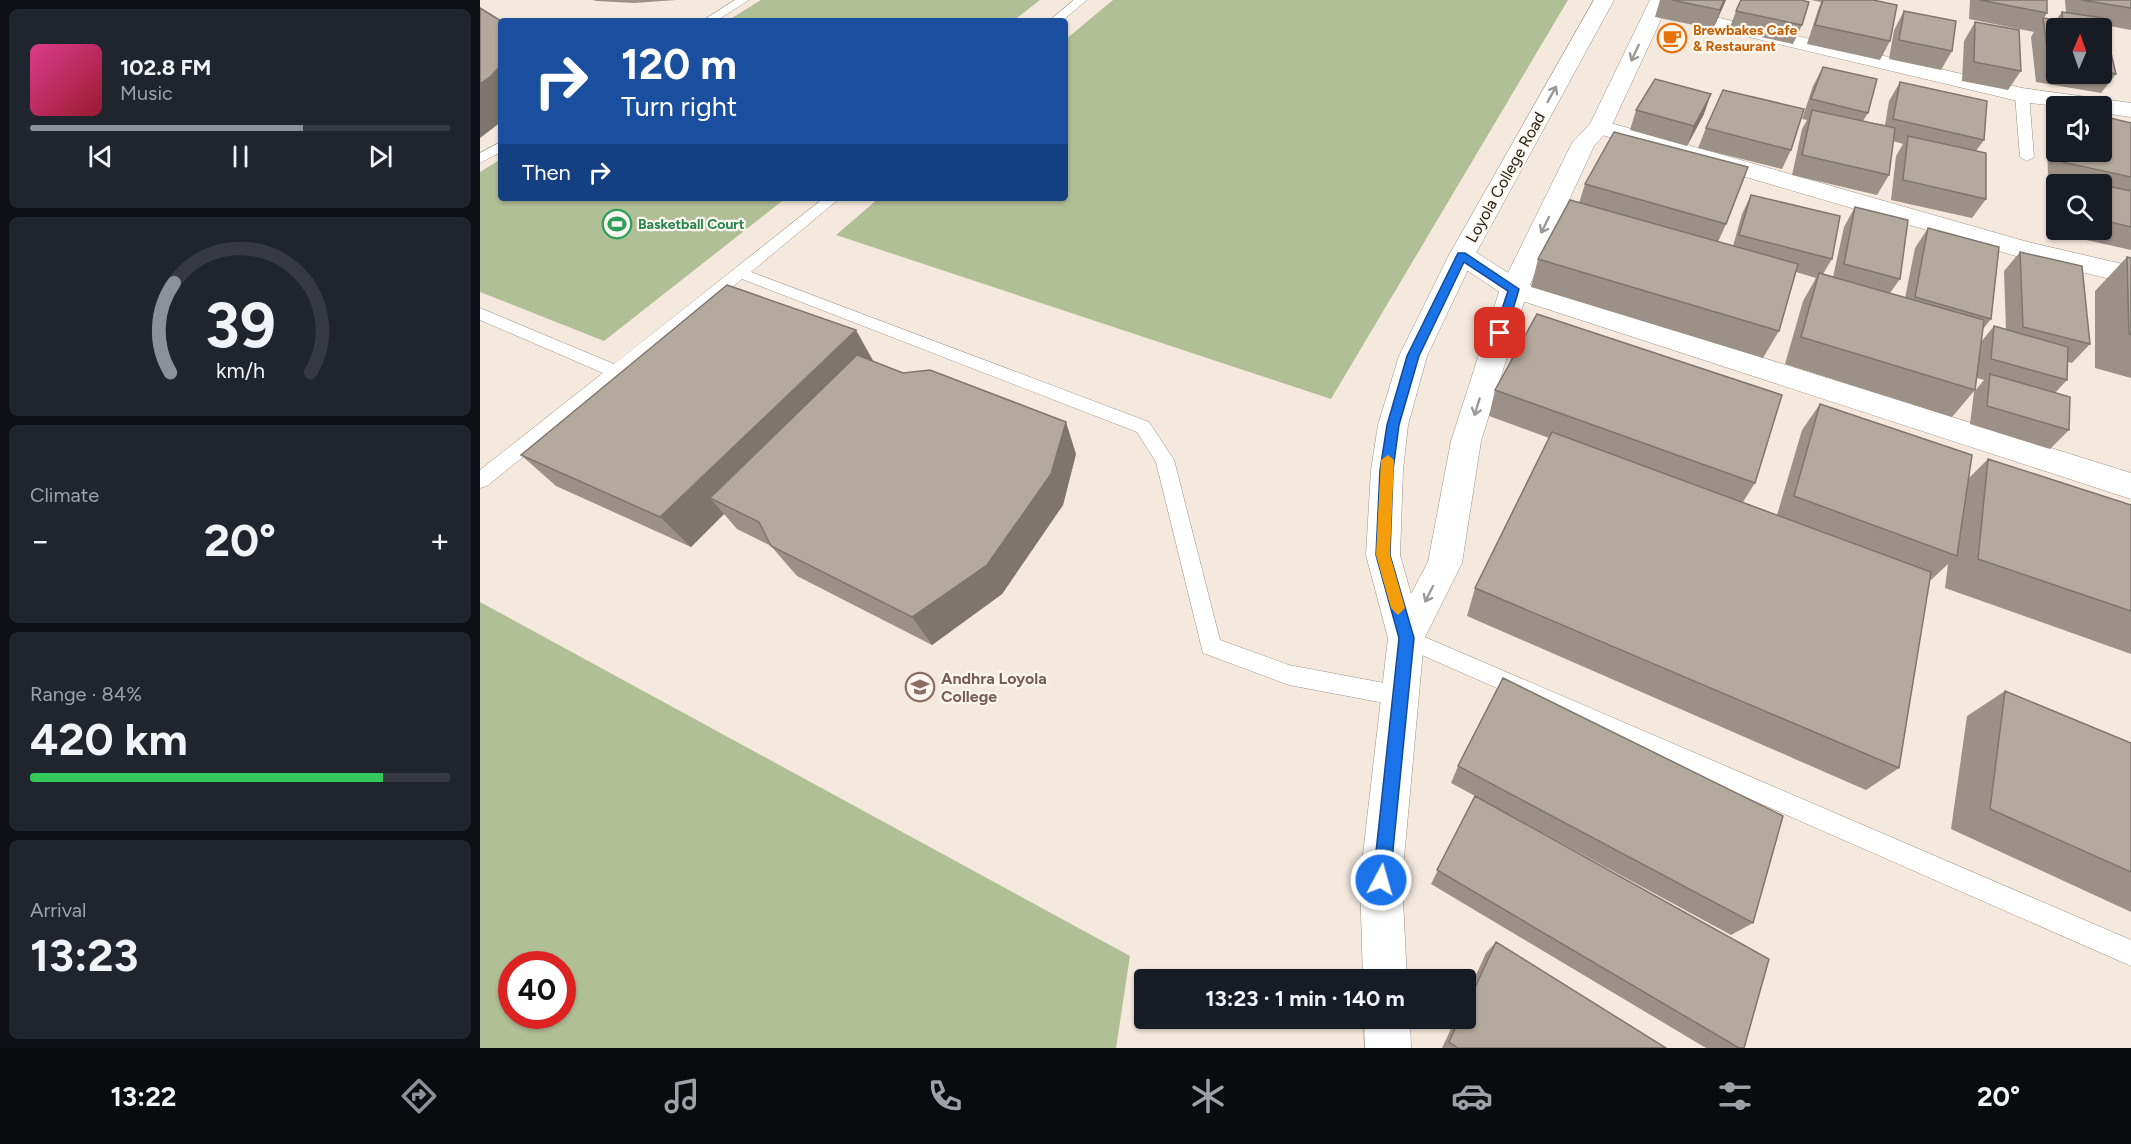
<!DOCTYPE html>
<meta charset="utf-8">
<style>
body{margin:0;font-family:Figtree,sans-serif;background:#20242c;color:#f1f3f6;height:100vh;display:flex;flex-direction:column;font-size:22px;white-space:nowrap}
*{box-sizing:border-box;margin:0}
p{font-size:20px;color:#9ea1a6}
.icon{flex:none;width:33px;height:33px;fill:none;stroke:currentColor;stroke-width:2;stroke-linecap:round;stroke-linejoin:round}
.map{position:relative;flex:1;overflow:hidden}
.side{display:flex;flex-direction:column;gap:9px;padding:9px;background:#0d0f14;width:480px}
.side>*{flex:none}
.top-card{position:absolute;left:18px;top:18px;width:570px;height:183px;border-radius:6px;box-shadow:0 2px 4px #0004;background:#1a4fa0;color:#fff;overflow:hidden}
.needle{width:39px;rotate:2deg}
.buttons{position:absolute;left:1566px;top:18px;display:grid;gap:12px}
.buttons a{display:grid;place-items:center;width:66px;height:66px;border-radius:6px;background:#171b24;box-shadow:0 2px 4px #0004;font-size:30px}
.speed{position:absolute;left:18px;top:951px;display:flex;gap:12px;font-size:30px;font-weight:700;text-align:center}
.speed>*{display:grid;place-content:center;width:78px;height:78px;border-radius:50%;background:#171b24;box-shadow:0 2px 4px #0004;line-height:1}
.speed .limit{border:9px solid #d22;background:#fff;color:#111}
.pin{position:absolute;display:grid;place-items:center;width:51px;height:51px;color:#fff;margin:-26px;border-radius:12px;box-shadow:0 3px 9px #0006}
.me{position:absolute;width:66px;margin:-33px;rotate:6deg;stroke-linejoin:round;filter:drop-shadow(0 0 4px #0008)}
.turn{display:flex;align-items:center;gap:21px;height:126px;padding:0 24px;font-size:27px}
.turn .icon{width:78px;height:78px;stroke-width:2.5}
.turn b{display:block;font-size:42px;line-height:51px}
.then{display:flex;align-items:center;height:57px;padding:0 24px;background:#0003;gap:12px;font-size:22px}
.big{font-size:45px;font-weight:700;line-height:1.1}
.side .tile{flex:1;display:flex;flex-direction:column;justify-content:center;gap:9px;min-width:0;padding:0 21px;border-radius:9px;background:#20242c}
.side .dial{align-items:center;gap:0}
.dial svg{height:156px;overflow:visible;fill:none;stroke:#363941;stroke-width:7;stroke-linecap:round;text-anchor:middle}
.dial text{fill:#f1f3f6;stroke:none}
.song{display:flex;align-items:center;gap:18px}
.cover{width:72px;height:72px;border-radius:9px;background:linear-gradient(135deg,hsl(330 70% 55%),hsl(350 70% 35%))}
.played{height:6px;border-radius:3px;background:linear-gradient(90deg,#8c9099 65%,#363941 65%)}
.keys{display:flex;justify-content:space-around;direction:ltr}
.heat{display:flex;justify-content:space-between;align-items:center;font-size:33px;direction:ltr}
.charge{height:9px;border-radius:4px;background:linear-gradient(90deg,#34c759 84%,#363941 0)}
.trip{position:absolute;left:654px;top:969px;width:342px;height:60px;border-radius:6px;background:#171b24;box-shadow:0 2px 4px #0004;font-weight:700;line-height:60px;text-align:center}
.tab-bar{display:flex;height:96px;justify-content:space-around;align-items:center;background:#090b0e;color:#9ea1a6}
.tab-bar .icon{width:42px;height:42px}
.tab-bar .selected{color:#8c9099}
.tab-bar b{font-size:27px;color:#f1f3f6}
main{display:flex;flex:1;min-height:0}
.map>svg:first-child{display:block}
</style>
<main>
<section class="side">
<div class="tile">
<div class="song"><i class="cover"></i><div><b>102.8 FM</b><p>Music</p></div></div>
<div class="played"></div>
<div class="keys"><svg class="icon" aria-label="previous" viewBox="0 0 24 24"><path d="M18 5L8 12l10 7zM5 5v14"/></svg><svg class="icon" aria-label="pause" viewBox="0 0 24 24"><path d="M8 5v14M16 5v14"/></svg><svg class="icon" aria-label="next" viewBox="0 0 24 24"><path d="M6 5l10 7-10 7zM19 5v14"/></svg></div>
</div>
<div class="tile dial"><svg viewBox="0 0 100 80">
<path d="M14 69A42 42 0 1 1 86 69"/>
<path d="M14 69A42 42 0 0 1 16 23" stroke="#8c9099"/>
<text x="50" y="56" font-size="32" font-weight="700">39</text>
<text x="50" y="72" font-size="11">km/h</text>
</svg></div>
<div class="tile"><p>Climate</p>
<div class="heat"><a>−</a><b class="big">20°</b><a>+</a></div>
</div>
<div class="tile"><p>Range · 84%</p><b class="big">420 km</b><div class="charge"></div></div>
<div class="tile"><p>Arrival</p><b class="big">13:23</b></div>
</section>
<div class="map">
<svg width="1651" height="1048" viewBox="0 0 1651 1048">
<rect width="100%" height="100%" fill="#f4e9dc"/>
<!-- green -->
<path fill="#b1bf97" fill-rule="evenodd" d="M281,0H560L533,21H247Z
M633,0H1088L851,399L356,235L399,198H585V40Z
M21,159V198H306L124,341L0,292V172Z
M0,602L650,956L636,1048H0ZM82,964V1016H32V964Z"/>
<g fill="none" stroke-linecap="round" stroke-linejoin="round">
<!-- service casing -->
<g stroke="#9c9286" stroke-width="1">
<path id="service" d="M255,0H269L236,21H222Z
M594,0H607L582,21H569Z
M1542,91L1549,95L1554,157L1547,161L1540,157L1535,95Z
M21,142V152L0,163V153Z
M344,198H360L271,272L669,422L694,460L740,640L809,665L920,686L928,689L931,696L928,703L920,706L809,685L723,653L676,462L657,432L262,279L7,486L0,488V470L123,373L0,320V308L134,364Z
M926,629L1651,940V966L919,645L915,638L919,631Z"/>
</g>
<!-- minor casing -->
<g stroke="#9c9286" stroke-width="1">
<path id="minor" d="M1192,7L1542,88L1651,103V117L1622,113V106H1577L1542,102L1185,17L1182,13L1185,9Z
M1120,120L1548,242L1651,266V284L1536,256L1112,132L1109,127L1112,122Z
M982,247L991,249L1044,283L1651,473V499L1024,295L973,261L969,255L973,249Z"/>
</g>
<!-- tertiary casing -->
<g stroke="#9c9286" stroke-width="1">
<path id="tertiary" d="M1114,0H1134L995,255L947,356L928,425L923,470L920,555L931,594L948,562L971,441L1020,289L1092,143L1110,124L1170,0H1190L1131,127L1114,146L1048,289L1001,441L982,563L944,639L922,880L927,980H883L880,880L908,638L886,555L891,470L898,425L919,356L969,255Z
M884,1018H930L931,1048H885Z"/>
</g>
<!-- service -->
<use href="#service" fill="#fff" fill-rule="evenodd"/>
<!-- minor -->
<use href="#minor" fill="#fff" fill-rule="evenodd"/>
<!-- tertiary -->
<use href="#tertiary" fill="#fff" fill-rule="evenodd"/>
</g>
<!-- wall -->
<path fill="#9b9187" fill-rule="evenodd" d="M112,0H196L154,3L117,1Z
M1180,0H1246L1233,29L1175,17Z
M1331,0H1393L1410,41L1400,60L1327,44L1338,10L1341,2Z
M1490,0H1567V13L1564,18L1576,20L1582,12H1586L1585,0H1651V30L1624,25L1636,74L1621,93L1556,82L1551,37L1554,32L1489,19ZM1576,28H1622V74H1576Z
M1256,11L1322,25L1313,44L1249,30Z
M1424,11L1472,51L1461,70L1409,59L1414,30Z
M1495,22L1541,71L1528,90L1482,81L1484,41Z
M1343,67L1388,113L1383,121L1405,125L1409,101L1420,82L1504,140L1496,151L1506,199L1492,218L1411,200L1416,156L1423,144L1413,141L1409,175L1397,195L1312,175L1322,129L1327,120L1322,119L1333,86Z
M1156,110L1224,114L1207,146L1150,130Z
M1576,114V152H1622L1651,123V250L1602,239L1601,230H1622V184H1582L1568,181L1567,128Z
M1226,128L1311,150L1302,169L1218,148Z
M1105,184L1246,224L1238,242L1253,246L1262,214L1271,195L1352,259L1343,274L1353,277L1364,227L1375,207L1420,279L1410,293L1425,298L1435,248L1448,228L1511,319L1503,329L1501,342L1514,326L1526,330L1524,271L1540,252L1610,344L1592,363L1588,362L1587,380L1575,393L1589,430L1570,449L1490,424L1494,392L1504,380L1497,378L1495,390L1472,417L1305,364L1323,301L1336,278L1316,272L1299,331L1283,358L1051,287L1058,259L1099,203Z
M1647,257L1651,258V378L1615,368V291Z
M393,361L596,454L583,505L522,594L452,645L317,576L291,546L257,529L244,514L211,547L76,486L41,455Z
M1015,390L1275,483L1263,502L1297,515L1322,430L1340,404L1488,479L1508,459L1651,505V654L1465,588L1468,564L1451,580L1450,579L1419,768L1386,790L987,616L995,588L1069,438L1009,416Z
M1525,691L1651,743V912L1471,829L1487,716Z
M978,766L1273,923L1251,935L1028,814L1264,1048H1226L951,884L995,796L971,783Z
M1016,942L1186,1048H962L976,1018H986V997L1006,953Z"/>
<!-- shaded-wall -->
<path fill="#7e766e" d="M1244,0H1246L1233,29L1240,10Z
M21,65V122L0,138V84Z
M1231,94L1224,114L1207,146L1214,126Z
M376,330L395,364L230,498L244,514L211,547L180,517Z
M586,422L596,454L583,505L522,594L452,645L432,617Z"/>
<!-- building -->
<path fill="#b4a99d" stroke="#7e766e" stroke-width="1.5" d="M1192,0H1244L1240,10Z
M1261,0H1321L1329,2L1322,25L1256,11Z
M1343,0H1393L1417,5L1410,41L1335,25Z
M1500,0H1567V13Z
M1601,0H1651V8Z
M0,8L21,21V65L11,76L0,84Z
M1424,11L1476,21L1472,51L1419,40Z
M1582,12L1623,18L1625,28L1583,21Z
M1563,18L1625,28L1636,74L1622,71V28H1576V63L1569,62Z
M1495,22L1539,30L1541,71L1494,62Z
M1343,67L1397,79L1388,113L1331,99Z
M1175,79L1231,94L1214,126L1156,110Z
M1420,82L1507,101L1504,140L1413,119Z
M1243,90L1324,109L1311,150L1226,128Z
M1332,110L1415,128L1409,175L1322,155Z
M1622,116L1651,123V177L1582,162V152H1622Z
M1134,132L1268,167L1246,224L1105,184Z
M1428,136L1506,153V199L1423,180Z
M1622,185L1651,191V227L1622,220Z
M1271,195L1360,216L1352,259L1259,235Z
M1090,200L1318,264L1299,331L1058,259Z
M1375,207L1428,220L1420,279L1364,264Z
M1448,228L1519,247L1511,319L1435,297Z
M1540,252L1602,266L1610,344L1543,327Z
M1647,257L1651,258V335L1649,334Z
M1339,273L1504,320L1495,390L1321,337Z
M247,285L376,330L180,517L41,455Z
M1057,314L1302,395L1275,483L1015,390Z
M1514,326L1588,347L1587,380L1511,359Z
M377,355L423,373L450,370L586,422L571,474L507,565L432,617L291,546L279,522L230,498Z
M1510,374L1590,397L1589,430L1507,406Z
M1340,404L1492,455L1477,556L1314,496Z
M1072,432L1451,572L1419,768L995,588Z
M1508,459L1651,505V611L1498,559Z
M1023,678L1303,816L1273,923L978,766Z
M1525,691L1651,743V872L1510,809Z
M995,796L1289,959L1264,1048H1259L957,870Z
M1016,942L1186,1048H978L969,1042L980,1018H986V1007Z"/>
<!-- one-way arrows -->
<defs><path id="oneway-shaft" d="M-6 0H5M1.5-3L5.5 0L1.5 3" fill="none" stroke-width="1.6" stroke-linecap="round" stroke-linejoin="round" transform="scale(1.5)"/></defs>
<g stroke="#9b9997">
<use href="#oneway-shaft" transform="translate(1155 53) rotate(115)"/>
<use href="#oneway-shaft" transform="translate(1072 94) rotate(-61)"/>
<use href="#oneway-shaft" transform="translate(1065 225) rotate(116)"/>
<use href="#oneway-shaft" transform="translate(997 407) rotate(107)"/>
<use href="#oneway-shaft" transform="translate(949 594) rotate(117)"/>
</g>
<!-- route -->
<path fill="#1a73e8" stroke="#114b97" stroke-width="1.5" d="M978,253H985L1039,289L1026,333L1020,337L1016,336L1014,333L1028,291L984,262L939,356L919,425L913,470L910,555L934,638L910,880L907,886L901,889L895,886L893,880L919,638L896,555L900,470L907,425L927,356Z"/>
<!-- slow -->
<path fill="#f59e0b" d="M908,455L914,460L910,555L925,608L918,615L911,608L896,555L901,460Z"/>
<!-- icons -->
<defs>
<g id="cafe-ring" transform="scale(1.5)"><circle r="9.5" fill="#fef7ef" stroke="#e8710a" stroke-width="1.5"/><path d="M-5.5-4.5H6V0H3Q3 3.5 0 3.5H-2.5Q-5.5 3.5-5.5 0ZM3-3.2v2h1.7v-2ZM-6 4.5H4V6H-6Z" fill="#e8710a"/></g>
<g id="stadium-ring" transform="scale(1.5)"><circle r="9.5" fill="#fef7ef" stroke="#2e9e5b" stroke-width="1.5"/><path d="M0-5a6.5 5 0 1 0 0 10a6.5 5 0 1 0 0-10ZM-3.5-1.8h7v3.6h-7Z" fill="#2e9e5b"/></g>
<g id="university-ring" transform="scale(1.5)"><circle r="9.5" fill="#fef7ef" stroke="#8d6e63" stroke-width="1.5"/><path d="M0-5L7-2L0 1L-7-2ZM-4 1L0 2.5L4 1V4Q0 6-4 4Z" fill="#8d6e63"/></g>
</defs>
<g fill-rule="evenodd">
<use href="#cafe-ring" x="1192" y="38"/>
<use href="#stadium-ring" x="137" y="224"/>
<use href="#university-ring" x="440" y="687"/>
</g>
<g text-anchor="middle" stroke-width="4.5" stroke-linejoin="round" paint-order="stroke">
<!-- far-food labels -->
<g font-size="14" font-weight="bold" fill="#c56008" stroke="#fef7ef" text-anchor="start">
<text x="1213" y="35">Brewbakes Cafe<tspan x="1213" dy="16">&amp; Restaurant</tspan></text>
</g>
<!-- far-leisure labels -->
<g font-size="14" font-weight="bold" fill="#27864d" stroke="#fef7ef" text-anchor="start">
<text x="158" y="229">Basketball Court</text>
</g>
<!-- street labels -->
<g font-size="16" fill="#201c17" stroke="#fef7ef">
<text transform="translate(1025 177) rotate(-61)" y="6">Loyola College Road</text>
</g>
<!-- education labels -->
<g font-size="16" font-weight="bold" fill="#785e54" stroke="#fef7ef" text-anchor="start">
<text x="461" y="684">Andhra Loyola<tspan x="461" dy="18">College</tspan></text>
</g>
</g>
</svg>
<div class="buttons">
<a><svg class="needle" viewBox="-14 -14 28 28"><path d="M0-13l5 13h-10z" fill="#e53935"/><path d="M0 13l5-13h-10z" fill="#9ea1a6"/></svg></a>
<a><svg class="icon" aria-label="sound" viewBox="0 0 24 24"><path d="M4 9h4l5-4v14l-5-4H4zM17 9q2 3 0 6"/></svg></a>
<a><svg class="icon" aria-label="search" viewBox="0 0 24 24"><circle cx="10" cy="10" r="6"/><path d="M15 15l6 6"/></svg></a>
</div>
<div class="speed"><div class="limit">40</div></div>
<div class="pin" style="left:1020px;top:333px;background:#d93025"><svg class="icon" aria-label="arrive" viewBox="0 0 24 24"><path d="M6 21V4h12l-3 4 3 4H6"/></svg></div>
<svg class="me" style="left:901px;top:880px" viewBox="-20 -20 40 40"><circle r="17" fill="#1a73e8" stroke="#fff" stroke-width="3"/><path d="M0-11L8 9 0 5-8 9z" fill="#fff"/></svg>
<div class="trip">13:23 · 1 min · 140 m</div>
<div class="top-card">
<div class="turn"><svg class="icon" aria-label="right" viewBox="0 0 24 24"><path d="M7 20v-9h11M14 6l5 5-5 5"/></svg><div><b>120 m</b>Turn right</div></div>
<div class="then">Then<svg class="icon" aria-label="right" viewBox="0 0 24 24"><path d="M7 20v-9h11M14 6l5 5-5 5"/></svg></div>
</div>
</div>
</main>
<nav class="tab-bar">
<b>13:22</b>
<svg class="icon selected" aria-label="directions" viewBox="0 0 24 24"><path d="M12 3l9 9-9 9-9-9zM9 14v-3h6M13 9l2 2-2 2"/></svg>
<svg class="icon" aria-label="music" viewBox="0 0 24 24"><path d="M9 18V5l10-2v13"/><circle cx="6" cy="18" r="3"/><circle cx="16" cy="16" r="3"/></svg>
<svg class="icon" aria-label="phone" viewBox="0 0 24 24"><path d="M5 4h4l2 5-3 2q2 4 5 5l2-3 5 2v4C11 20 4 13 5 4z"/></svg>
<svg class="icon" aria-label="climate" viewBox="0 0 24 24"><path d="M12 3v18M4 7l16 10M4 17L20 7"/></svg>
<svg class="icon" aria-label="car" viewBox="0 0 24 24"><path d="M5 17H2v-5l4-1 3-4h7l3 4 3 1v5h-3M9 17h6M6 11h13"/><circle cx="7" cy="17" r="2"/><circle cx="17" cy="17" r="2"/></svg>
<svg class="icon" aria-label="filters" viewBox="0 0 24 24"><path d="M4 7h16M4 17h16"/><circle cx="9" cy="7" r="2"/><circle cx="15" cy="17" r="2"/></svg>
<b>20°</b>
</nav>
